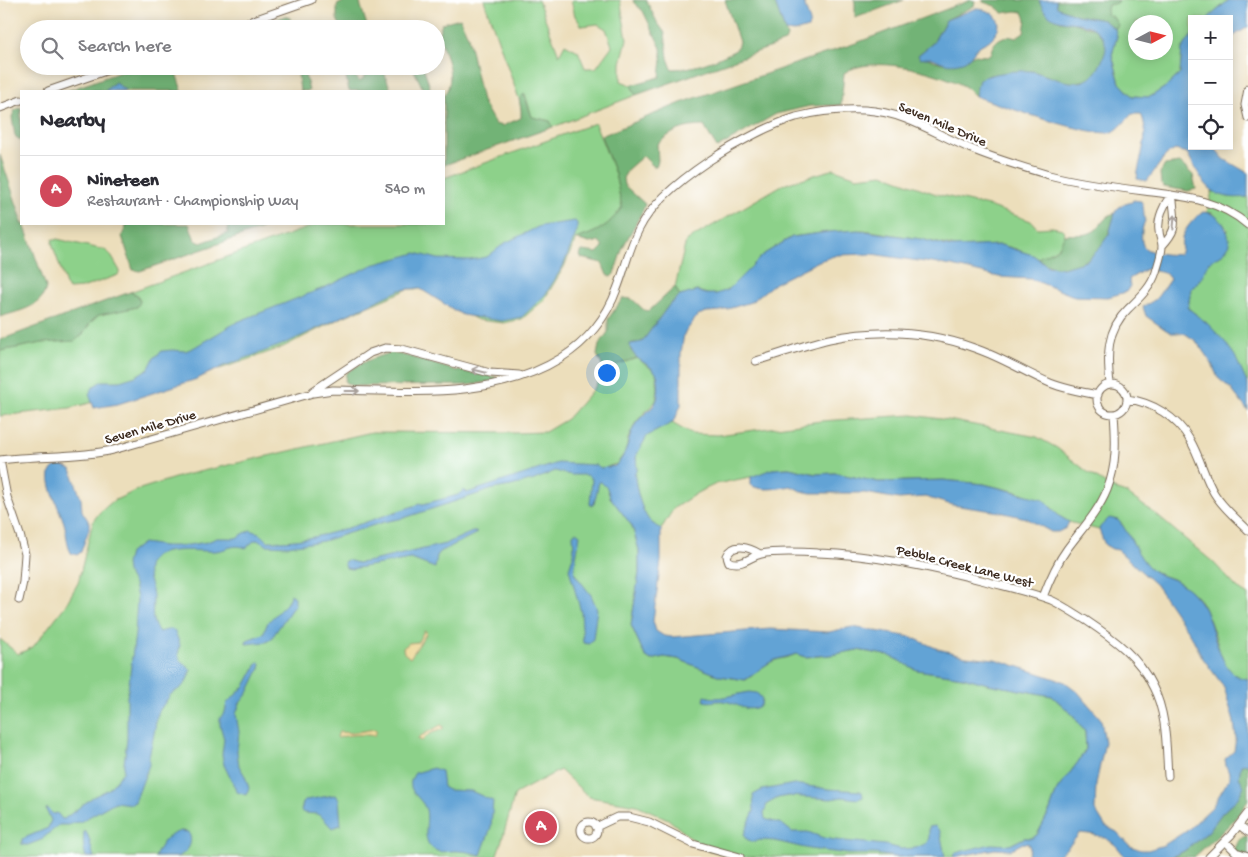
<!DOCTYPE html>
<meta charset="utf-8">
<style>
body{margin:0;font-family:"Gochi Hand",sans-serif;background:#f2f2f3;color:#2b2b33}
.controls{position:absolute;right:15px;top:15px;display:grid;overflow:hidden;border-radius:0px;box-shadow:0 2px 12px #0003}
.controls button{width:45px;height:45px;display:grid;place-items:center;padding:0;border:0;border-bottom:1px solid #e1e1e2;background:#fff;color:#2b2b33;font:25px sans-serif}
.compass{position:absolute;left:1128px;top:15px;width:45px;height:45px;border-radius:50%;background:#fff;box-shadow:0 2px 12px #0003;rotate:83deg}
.you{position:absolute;left:606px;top:372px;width:18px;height:18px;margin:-12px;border:4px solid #fff;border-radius:50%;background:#1a73e8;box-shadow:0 0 0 8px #1a73e833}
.badge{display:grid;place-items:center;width:32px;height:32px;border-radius:50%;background:#d1495b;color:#fff;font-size:16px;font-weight:700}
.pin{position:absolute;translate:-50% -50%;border:2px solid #fff;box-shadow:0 1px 5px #0006}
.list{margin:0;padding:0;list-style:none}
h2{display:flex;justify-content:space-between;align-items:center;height:65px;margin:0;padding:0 20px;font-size:21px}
h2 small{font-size:16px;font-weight:400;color:#7c7c81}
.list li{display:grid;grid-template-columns:32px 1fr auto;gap:15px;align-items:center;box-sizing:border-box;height:70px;padding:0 20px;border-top:1px solid #e1e1e2}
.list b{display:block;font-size:19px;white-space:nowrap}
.list p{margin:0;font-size:16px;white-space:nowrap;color:#7c7c81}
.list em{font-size:16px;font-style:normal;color:#7c7c81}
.icon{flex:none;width:28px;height:28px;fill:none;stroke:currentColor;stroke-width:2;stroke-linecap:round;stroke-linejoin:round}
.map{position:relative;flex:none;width:1248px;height:857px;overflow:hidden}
.search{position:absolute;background:#fff;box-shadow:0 2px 12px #0003;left:20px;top:20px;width:425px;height:55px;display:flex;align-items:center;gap:12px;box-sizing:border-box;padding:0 18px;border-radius:28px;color:#7c7c81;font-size:19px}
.panel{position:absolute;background:#fff;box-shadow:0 2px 12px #0003;left:20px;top:90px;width:425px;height:135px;border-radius:0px}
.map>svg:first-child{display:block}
.green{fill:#8dd18a;stroke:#647e54;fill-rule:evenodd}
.forest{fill:#72b376;stroke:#566e4a}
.sand{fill:#eeda9e;stroke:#94825e}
.water{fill:#62a3d5;stroke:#4e667a}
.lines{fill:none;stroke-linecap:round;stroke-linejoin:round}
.minor-casing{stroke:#796955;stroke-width:9}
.minor{stroke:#fff;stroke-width:7}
.oneway{stroke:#a79f9a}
.labels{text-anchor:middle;stroke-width:4.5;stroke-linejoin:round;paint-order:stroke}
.street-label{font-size:14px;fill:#3b2a1e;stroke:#fff}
</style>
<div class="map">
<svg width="1248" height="857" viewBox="0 0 1248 857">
<rect width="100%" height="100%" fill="#fff"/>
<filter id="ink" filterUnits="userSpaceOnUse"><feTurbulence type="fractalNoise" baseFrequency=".02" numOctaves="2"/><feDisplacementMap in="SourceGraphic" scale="10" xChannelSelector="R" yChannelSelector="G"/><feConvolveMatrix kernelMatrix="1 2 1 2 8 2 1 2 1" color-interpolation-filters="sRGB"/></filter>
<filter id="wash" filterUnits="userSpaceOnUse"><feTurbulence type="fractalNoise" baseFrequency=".0096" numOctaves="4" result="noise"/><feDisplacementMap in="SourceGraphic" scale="20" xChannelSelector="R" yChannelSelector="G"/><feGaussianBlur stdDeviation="1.12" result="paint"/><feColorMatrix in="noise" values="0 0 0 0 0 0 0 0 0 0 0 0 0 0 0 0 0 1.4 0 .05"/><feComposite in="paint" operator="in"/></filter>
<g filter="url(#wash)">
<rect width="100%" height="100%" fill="#ecdebb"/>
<!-- green -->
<path class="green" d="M484,0H538L559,55L565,44L578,51L585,68H596L612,46L606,29L598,24L582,26L575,16L571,0H620L627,39L621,63V81L631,85L636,95L553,127L550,121L532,117L525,94L519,99Z
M1119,0H1229L1207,19H1192V35L1182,49L1180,74L1167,86L1150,97L1132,96L1120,83L1112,55L1117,36L1115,29L1118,25L1106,14L1108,5L1116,3ZM1136,22H1166V52H1136Z
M595,123L615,174L622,207C609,226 598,232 576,239L564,267L544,300L522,319L504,323L478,320L454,308L426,289H408L343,317L281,348L185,381L120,399L90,403L70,408L0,416V351L42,343L75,340L83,334L91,322L99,315L137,307L140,301L137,295L130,292L318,224H444V178Z
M834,169L857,177L883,174L936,194L988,206L1031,221L1037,228L1052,227L1063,229C1068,248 1050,251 1038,258L1016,249L1001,245L956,247L921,239L863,230L828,232L792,237L785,241L764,254L731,288L723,292L711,295L697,291L680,296L675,287L686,241L782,185Z
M1212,191L1228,197H1248V385L1208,324L1188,308L1191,289L1200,280L1209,262L1224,253L1228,229L1213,213L1207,212Z
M53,239H57L105,250L110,254L120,271L118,275L82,288L69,289L66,285L52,243Z
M637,358L656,372L658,388L656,401L636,422L628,439L626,451L617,464L609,466L601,482L607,488L610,497L632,526L639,550V573L631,625L645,656L651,660L664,657L678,659L720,676L746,680C754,675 760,668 769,663C777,658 786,659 796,654L805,657L830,655L857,650L875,653L890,656L917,670L963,677L988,684L1052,696L1073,715L1085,732L1086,749L1078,762L1057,790L1050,810L1037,835L1032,838H1024L1010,845L954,855V857H745L704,849L668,819L637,805L589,797L560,770L515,794L501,843L496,857H0V639L18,654L33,647L65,606L78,583L93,521L100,512L113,501L140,489L181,476L372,432L515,433L545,432L567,419L595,387L604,369Z
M912,415L948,420L1037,437L1057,448L1089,473L1114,489L1126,493L1154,513L1214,563L1237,588L1248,595V679C1223,679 1220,648 1213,630C1210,621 1206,611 1201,602C1196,595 1183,584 1175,580C1168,577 1160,576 1154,571C1139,561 1129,540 1122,524L1100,527L1099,530L1069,522L1059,516L1051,507L1022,493L984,484L943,480L878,482L835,473L816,474L789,468L772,469L760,475L716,484L697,493L674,508L661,529C655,525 649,522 646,516C640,506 634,482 635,472L637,470L636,456L647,435L672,423L691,434L718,435L821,421Z"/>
<!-- forest -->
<path class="forest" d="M347,0H359L368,29H342L337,19V5Z
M633,0H646L657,22L665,33L668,58L672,69C695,69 716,60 736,50L739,42L725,0H774L787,36L785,42L636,95L631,85L660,77L662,60L661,48L643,11L634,3Z
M853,0H904L855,18V2Z
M971,0L975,1L974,6L946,20L933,43L918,55L942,63L964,61L973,55L987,56L991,53C992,41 1004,33 1015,38L1024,32L1026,19L1023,12L1016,11L1003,13L995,6L983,2V0H1039L1040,4L1060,21L1075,23L1095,29L1105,40L1107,49L1100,69L1089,80L1069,83L1032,71L989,75L976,88L975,96C972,93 968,88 964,86C936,71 871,54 844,73L841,105L810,106L776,114L717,148L704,126C683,126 673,131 657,144L658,161L656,166H653L643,156L629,168L623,178L624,185L645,204L643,210L623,247L614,274L611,277L607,275L602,263L581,258L580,255L582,251L597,253L603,247L599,242L589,243L576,239C598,232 609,226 622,207L615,174L601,136L681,103L856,43Z
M1056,0H1119L1116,3L1108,5L1106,14L1113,17L1118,25L1115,29L1103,20L1077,15L1056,7Z
M285,16L290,18L293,29H252Z
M460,18L468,36L482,101L495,124L502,126L521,118V110L519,99L524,94L532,117L550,121L553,127L444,165V95C458,77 443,53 439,34C439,30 441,26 442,23Z
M137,66H178L175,70L182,91H126L115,82L105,91H67Z
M297,66H303L309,91H300Z
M367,66H382L391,91H349L345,72L348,68L360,82L369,72Z
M412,66H423L431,91H424Z
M21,108V140H20L15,136L12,117L15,110Z
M0,155L21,217V224H24L46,287C43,308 17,311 0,317Z
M1180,163L1193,175L1196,189L1188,191L1164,187L1161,184L1160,173L1165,165Z
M1115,213C1112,223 1110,233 1104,242C1091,264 1057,278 1038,258C1053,249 1058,254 1064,235C1072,234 1083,236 1090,233C1102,229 1101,217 1115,213Z
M127,224H189L195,240L201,243L228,233L227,224H231L234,228L248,224H276L140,271L133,270L122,236Z
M675,287L680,296L669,305L642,342L639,343H632L630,349L637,358L604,369L597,355L599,345L608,332V319L623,298L632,299L644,310L649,311Z
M130,292L137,295L140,302L137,307L99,315L91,322L83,334L75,341L42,343L0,351V340Z
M393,353L411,357L454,370L496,377L497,379L494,381L468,385L352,386L345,382L346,373C361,363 375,356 393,353Z
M1248,764C1248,773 1248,792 1248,799C1242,817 1208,844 1194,857H1171L1184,851L1208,832L1222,813L1238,798L1240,765Z
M1245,836L1248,838V857H1231L1239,840Z"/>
<!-- sand -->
<path class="sand" d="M424,631H426V634L410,658L404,653L403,648L409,643L418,642Z
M441,725L443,726V729L429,734L422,741L418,739L419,737Z
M375,729L377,731L374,736C367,734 345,734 339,738L337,737L339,732L352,733Z"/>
<!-- water -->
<path class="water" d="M774,0H803L810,22L808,28L794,32L785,31Z
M1039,0H1056L1057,7L1077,15L1103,20L1115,29L1117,36L1112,55L1120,83L1132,96L1150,97L1167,86L1180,74L1182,49L1192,35V146H1213L1224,159L1248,173V197C1209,202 1203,181 1187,153L1175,150L1166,155L1147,181L1137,179C1139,157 1151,135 1141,114H1132C1127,119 1119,129 1113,132C1096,139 997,104 975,96L979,79C994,73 1015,70 1031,71C1037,72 1044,75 1050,77C1080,87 1094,85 1105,53C1108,45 1103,36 1096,30C1079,16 1049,31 1039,0Z
M1229,0H1248V27L1229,39V19H1207Z
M974,9C993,8 1009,22 991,39C988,42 984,43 981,45C974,49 972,57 965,61C958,64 949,65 942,62C938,61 935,58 931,58C928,57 923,59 920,59L918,55L933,43L946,20Z
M115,82L126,91H105Z
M1133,200L1141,201C1145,208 1143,215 1145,221C1142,227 1139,242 1145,248C1150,253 1173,256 1180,254C1183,248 1181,244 1182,238C1184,229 1196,216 1203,212C1221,213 1228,229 1230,244L1224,253L1209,262L1200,280L1191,289L1188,308L1208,324L1225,342L1235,356L1248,385V411L1231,389L1218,378L1212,364L1196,341L1184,333H1172L1166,330L1146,316L1143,307L1156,299L1170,279L1165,273L1146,269L1129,279L1130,286L1126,292L1108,297L1074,296L1031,279L999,277L952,266L872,254L837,255L819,261L775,283L751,302L721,311L707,312L698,315L684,334L681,353V405L676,417L672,423L647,436L636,456L637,470L635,472C634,483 642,515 651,522C654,525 658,527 661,529V561L653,621L656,631L664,636L672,637L770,629L829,632L852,627L911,637L938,649L966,656L995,659L1065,682L1077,691L1101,719L1105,742L1096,784L1095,810L1105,826L1117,832L1130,846L1141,850H1148L1164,845L1189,829L1212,807L1229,779V773L1226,766L1225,759L1234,751L1236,738L1234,722L1224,687L1202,657L1193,639L1156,585L1118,550L1112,549L1105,545L1099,530L1100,527L1109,518L1118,520C1132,535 1136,557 1153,571C1159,575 1167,577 1174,580C1188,586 1199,598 1206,612C1215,632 1220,678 1248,679V764L1241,765L1239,777L1244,786L1238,798L1222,813L1208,832L1184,851L1171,857H1125C1112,838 1102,835 1080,833L1069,846L1057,857H1027L1030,849L1029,844L1023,843L1010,850L995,849L954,857L955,853L991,844L1010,845L1024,838H1032L1037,835L1050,810L1057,790L1078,762L1086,749L1085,732L1073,715L1052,696L988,684L963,677L917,670L890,656L875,653L857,650L830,655L805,657L796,654C786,658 777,658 769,663C760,668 754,675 745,680L720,676L678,659L664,657L651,660L645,656L631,625L639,573V550L632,526L610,497L607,488L601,482H599L594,504L591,506L590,504L592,479L587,475H571L555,471L534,480L511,486L493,489L404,518L384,522L323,541L288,546L266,545L261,541L255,540L246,548C233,543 227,550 216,551C200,552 159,545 150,562C143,574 154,587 153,599C153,611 150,622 159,632L171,629L175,631L180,645L178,655L181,661L191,670L186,682L181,688L171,694L159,711L156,719L155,729L149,756V765L135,802L131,804L115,802L80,822L72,823L69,825H59L41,840L28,845H22V839L48,828L51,820L46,810L47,808L53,814L57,813L62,819H64L93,797L109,789L123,772L127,739V697L135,634L137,598L134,585L127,572L126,564L129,553L143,543L165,546H182L207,542L217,538H236L250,530L259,533L268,541C320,543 367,520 417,505L419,503L423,504L458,495L464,490L467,493L558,463L596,465L601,468L615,466C628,455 627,439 635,425C640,416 651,411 656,402C659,395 659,382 657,375C652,363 631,361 630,344L642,342L669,305L680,296L697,291L706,294H716L728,290L764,254L792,237L828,232L858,230L921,239L951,247L1001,245L1033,255L1048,266L1063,268L1086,261L1098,250L1109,234L1116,210L1122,205L1132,202Z
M575,221L577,223V231L563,266L545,295L522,317L502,321L462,315L419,288L400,290L284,344L224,366L197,379L118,404L94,408L89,394L94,386L102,381H120L136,376L149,368L154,358L162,351L172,350L185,351L193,348L237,322L326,287L372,265L416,253L438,259L470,260L487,257L505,243L540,226Z
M62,465L71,469L81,499L82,511L89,522V529L81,552L77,555L71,553C66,543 67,533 64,523C60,510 47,486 50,473C52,467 57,466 62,465Z
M789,468L816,474L835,473L878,482L943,480L984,484L1043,499L1059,516L1069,522L1066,528L1058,532H1051L1026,518L1000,512L952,505L925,497L899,499L865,493H811L801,491L791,486C780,488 760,492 751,485V477L772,469Z
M472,532H476L477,533L440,552L437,556L435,568L411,559L351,569L346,568L344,562L347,560L358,563L372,561L445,544Z
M576,532L580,535L574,569L577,577L591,595L597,609L593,639L589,644L583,643L581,612L569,569L574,553L573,534Z
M291,594L295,597V604L271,639L266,642L246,644V642L247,640L263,634L268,622L286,604Z
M260,662L261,664L260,668L248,693L240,703L236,714L239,732L237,751L239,766L245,776L249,788L246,795L237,792L224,765L222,754L224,739L220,725V718L225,712L227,703L245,686L257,664Z
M749,692L757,693L762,699L761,705C748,715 736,702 723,701C716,700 711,703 704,701L705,696C719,701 735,694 749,692Z
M433,768L441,771L443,787L448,790L471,791L493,801L491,827L481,855C473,853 466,851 458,851C450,850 442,854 435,850C420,842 429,823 426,810C422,796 402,791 415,773Z
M794,784L828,789L860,791L862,792L863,797L858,799L842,797L831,799L788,796L778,798L767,804L764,813L765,819L782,824L792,832H808L824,838L835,840L886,845L901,849L916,848L927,843L929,837V827L935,826L940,831L945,857H897L875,854H849L809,849L775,841L761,840L752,842L745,838L744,834L754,811L753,795L762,790Z
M334,795L337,796L339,799L341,825L332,828L322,817L317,814L304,813L301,811L303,803L306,800Z
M85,831C90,836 91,849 94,857H86C83,848 83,841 84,832Z
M181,831L188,832C195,842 187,855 175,857C169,857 161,857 155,857C161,844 166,835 181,831Z"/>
</g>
<g filter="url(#ink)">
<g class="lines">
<!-- minor casing -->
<g class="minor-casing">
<path id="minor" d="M228,29L311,0
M1248,89L1245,105L1248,118
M48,91L120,66
M0,108L21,100
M1162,246C1174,233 1176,227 1174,210C1173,204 1174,200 1171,195
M756,361C780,354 804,345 829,339C877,329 927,331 974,348C1001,357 1024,372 1050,383C1065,389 1081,392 1098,395
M1110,384C1107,356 1106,330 1128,309C1139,298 1151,288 1156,272C1158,264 1162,254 1162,246C1162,241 1159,236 1159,231C1157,219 1164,204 1171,195
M1097 399a15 15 0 1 1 30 0a15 15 0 1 1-30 0Z
M313,391L370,353L385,348L402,349L490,373L519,375
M1127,399C1152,402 1177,417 1190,440C1200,457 1204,476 1214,493C1223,508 1236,518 1248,530
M760,554C749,547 733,542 727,556L729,562C745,566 748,557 761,554C773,551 804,552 818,553C875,555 930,567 985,581C1007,587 1030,592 1051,600C1064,606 1075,614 1087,621C1114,639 1139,657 1153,687C1167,714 1166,746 1168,776
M1043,597C1049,581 1056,564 1067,549C1081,530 1098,512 1107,490C1117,465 1116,440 1114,414
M19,600L23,582L25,554L20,535L7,497L0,460C38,455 77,458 113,450L313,393L333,390C410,391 493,400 561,358C587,342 607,317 617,289C625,269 629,248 639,229C662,183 748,132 796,117C818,111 842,109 865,110C904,112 934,133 969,148C995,159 1022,167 1049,175C1080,183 1112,187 1144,191C1181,196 1218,199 1248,225
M581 830a8 8 0 1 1 16 0a8 8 0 1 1-16 0Z
M1239,825L1248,832
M596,827L617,817H629L649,822L693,844L740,857
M1225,841L1236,852L1248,856
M1209,857L1231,835L1248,813"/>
</g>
<!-- minor -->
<use href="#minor" class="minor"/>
</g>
<!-- one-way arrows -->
<defs><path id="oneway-shaft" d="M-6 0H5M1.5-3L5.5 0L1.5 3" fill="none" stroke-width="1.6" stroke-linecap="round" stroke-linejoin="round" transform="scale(1.25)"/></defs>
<g class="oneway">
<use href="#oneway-shaft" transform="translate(1174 222) rotate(-85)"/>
<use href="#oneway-shaft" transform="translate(479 371) rotate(-167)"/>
<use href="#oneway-shaft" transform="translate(352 391)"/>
</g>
</g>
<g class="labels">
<!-- street labels -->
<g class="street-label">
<text transform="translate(943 123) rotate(23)" y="5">Seven Mile Drive</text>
<text transform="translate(150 426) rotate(-16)" y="5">Seven Mile Drive</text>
<text transform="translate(965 565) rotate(14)" y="5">Pebble Creek Lane West</text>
</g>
</g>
</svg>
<div class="controls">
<button>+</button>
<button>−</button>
<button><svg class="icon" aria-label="locate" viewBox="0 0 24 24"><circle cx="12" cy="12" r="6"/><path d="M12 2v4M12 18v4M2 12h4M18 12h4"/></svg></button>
</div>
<svg class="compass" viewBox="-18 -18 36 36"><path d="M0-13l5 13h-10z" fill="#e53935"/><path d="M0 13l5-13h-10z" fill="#7c7c81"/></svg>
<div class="you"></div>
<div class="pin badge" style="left:541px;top:827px">A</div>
<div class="search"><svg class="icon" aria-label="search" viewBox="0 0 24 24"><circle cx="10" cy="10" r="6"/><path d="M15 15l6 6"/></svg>Search here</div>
<section class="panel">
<h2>Nearby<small></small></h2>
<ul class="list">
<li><span class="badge">A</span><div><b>Nineteen</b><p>Restaurant · Championship Way</p></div><em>540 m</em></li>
</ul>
</section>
</div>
